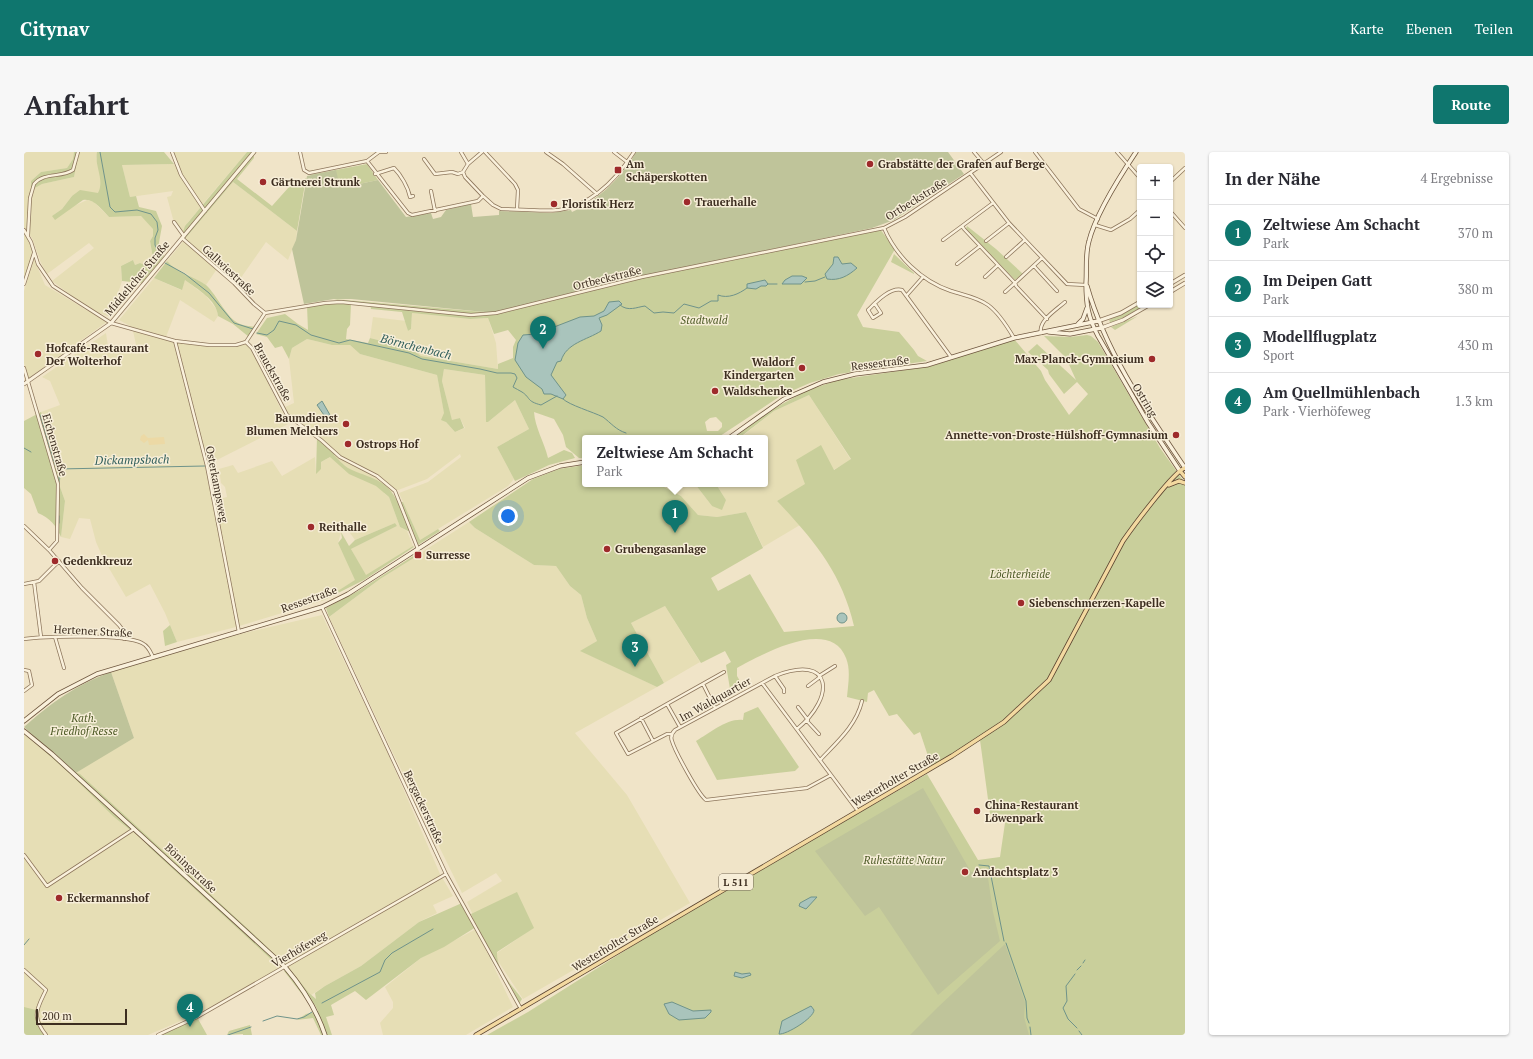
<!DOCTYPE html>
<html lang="de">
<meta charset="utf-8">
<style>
body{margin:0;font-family:"PT Serif",serif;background:#f7f7f7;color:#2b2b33}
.controls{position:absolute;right:12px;top:12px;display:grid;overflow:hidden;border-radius:4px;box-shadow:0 1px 3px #0004}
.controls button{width:36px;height:36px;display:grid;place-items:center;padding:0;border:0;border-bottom:1px solid #e1e1e2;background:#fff;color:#2b2b33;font:20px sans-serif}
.scale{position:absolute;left:12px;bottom:10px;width:91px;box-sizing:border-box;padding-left:4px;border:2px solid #3d2e20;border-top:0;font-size:11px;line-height:14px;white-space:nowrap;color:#3d2e20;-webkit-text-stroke:3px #f7eed8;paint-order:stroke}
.you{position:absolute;left:484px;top:364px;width:14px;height:14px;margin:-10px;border:3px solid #fff;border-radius:50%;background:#1a73e8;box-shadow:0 0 0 6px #1a73e833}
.badge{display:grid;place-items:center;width:26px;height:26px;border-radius:50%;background:#0f766e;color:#fff;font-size:13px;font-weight:700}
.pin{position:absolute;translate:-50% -33px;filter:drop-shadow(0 1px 2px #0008)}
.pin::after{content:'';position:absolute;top:21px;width:14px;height:12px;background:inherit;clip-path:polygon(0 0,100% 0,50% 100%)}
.popup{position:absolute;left:558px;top:283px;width:186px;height:52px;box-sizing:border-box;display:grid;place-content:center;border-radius:4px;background:#fff;filter:drop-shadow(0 1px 3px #0005);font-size:13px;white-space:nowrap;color:#7c7c81}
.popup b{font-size:15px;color:#2b2b33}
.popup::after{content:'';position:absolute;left:50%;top:100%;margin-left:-8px;border:8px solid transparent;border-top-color:#fff}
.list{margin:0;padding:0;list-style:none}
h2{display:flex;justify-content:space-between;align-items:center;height:52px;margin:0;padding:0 16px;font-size:17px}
h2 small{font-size:13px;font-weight:400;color:#7c7c81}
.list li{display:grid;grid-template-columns:26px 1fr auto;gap:12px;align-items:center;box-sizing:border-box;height:56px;padding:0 16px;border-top:1px solid #e1e1e2}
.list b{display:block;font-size:15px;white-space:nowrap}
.list p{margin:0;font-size:13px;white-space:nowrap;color:#7c7c81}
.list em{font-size:13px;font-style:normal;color:#7c7c81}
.icon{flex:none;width:22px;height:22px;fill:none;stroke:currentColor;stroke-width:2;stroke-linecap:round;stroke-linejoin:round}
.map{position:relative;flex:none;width:1161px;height:883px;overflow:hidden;border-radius:4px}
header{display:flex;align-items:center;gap:24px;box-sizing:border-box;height:56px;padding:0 20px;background:#0f766e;color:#fff}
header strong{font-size:19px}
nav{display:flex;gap:22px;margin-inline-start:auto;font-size:14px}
.intro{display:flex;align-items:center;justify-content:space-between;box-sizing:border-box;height:96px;padding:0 24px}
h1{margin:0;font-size:28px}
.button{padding:10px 18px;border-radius:4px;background:#0f766e;color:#fff;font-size:14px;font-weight:700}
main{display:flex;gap:24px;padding:0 24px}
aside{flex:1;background:#fff;border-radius:4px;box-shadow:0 1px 3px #0004}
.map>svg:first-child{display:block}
.farmland{fill:#e6deb5}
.green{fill:#c9cf9b;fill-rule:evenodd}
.sand{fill:#ecd9a5}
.cemetery{fill:#bfc49a}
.water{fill:#a9c4bc;stroke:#6f938a}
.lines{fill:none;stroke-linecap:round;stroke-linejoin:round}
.stream{stroke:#6f938a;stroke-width:1}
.minor-casing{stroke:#8d765c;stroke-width:4}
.tertiary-casing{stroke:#8d765c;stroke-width:4.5}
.secondary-casing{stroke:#6f573f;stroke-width:5}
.primary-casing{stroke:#5b4430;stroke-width:5}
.minor{stroke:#faf1dc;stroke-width:2.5}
.tertiary{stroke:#faf1dc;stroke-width:3}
.secondary{stroke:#faf1dc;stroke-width:3.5}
.primary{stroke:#f3d9a0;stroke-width:3.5}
.poi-dot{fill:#9e2a2b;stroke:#f7eed8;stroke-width:1.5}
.labels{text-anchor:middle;stroke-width:3;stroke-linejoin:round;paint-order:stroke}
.shield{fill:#f7eed8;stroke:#756857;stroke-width:1}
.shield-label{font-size:10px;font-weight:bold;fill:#3d2e20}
.poi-label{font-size:11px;font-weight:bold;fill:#3d2e20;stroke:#f7eed8;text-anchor:start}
.street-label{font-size:11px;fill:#3d2e20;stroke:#f7eed8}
.park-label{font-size:11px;font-style:italic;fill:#4d5a26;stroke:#f7eed8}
.water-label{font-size:12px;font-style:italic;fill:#2f5d5a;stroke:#f7eed8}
</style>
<header>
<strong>Citynav</strong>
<nav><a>Karte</a><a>Ebenen</a><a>Teilen</a></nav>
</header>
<div class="intro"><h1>Anfahrt</h1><a class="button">Route</a></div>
<main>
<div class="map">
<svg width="1161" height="883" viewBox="0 0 1161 883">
<rect width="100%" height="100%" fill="#f0e4c8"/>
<!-- farmland -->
<path class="farmland" d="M0,0H50L49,7L43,16L17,20L7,29V37L18,32L50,25L55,0H73L72,6L77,25V37L74,42L48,44L38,57L28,64L63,48L70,50L85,65L117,64L129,76V84L126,89L129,106L126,115L116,111L111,113L109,108L97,114L98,129L86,165L70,159L84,169L5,226L0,211V139L10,107L21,133L64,159L67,158L28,129L70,96L65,91L23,122L17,111L8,86L0,76Z
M151,0H223L178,53L157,23L149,2Z
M150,12L177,55L164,70L159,81L149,67L143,45L147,44L149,39L106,45L98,13Z
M209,30L273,79L272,88L264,108L242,90L214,130L195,114L182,133L161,121L147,115L143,109Z
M0,81L5,88L9,102L0,127Z
M130,126L157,138L161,128L182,144L193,158L194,164L190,170L156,148L142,185L108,175L95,168Z
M388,161L446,167L464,166L472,191L474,217L397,204L386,196L346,186L349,165L382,169L384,179L387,177Z
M109,179L150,190L179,194L205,195L223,192L227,196L264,272L181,314L192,368L189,349L203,345L201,335L197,331L195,317L209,313L214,321L248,309L258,324L291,305L292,321L297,310L312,302L263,263L259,256L270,251L265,207L268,196L283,187L308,193H326L336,202L413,223L422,270L431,280L441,276L436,266L428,269L418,229L420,217L461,223L462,270H464L491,248L505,277L473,295L490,327L484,334L396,388L375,341L404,330L437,305L436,302L403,327L369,340L360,341L365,345L376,375L383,379L389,394L342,424L327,397L373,374L371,371L331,388L321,374L318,377L314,391L332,428L298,449L212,475L153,490L141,461L126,432L102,445L79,406L72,390L66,367L55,366L46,387L37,385L41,349L35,332L38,322L17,260L36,253L26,229L18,225L82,181L85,201L113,197Z
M785,243L827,308L753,349L776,373L739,395L722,360L693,365L674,363L657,344L637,334L640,332H671L688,354L702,348L692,332H741V286H716L750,259Z
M445,370L451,376L510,413L532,414L546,434L557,443L563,466L573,489L557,499L633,535L551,581L603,643L666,751L499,847L470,803L509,776L449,763L443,750L478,729L472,721L438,741L368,599L305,465L356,427Z
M641,454L676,510L640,531L607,471Z
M298,463L362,597L416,722L429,744L409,753L413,761L395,770L337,814L301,834L284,845L261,815L173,862L124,883H0V580L12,587L82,602L110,586L87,520L216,482Z
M452,777L489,855L442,883H359L356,871L369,856V850L361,835L397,806Z"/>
<!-- green -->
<path class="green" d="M50,0H55L50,25L18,32L7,38V29L17,20L43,16L49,7Z
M73,0H140L150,12L98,13L106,45L112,44L115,55L132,59L138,74L134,96L140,104L118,131L98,129L97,114L109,108L111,113L116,111L126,115L129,106L126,89L129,84V77L117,64L85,65C78,58 70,46 59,48L31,68L28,64L38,57L48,44L56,38L74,41C81,27 70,14 73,0Z
M223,0H230V6L213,27L248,54L265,35L282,26L273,79L209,30L161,87L158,83L161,74Z
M343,12L354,28L316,36L286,23Z
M943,74L972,97L999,122L991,128L942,77Z
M856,77L871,97L833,163L839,175L875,180L890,198L894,204L903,209L815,222L786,231L758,243L693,286H561V306H555L542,295L539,283L530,267L510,260C511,276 520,289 524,306L540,298L548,301L551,306L525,313L491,329L473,295L505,277L491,248L464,270H462L461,223L420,217L418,229L428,268L436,266L440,276L431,280L422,270L417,268L420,261L413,223L336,202L326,193H308L283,187L268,196L265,207L258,194L251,196L243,185L232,182L243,166L261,162L274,172L284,178L283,154L317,150L327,152L326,173L323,177L322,187L344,191L346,186L386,196L397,204L474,217V212L489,206V195L492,188L484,178L470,182L464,166L446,167L388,161L387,177L384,179L378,160L347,157L346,152L317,149L310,147L471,161V162L618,126ZM692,265L698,271V275L694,279H683L681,270L686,266Z
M870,102L890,121V122L867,110Z
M143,109C152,121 170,124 182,133C193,143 203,167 216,172C221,174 227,174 232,175L225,185L209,172L194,164C193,148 173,137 161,128L158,138L130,126Z
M1116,152L1122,153L1087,172L1085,168Z
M1114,164L1091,178L1087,175Z
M1063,183L1067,184L1074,190L1136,296L1161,331V883H463L504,860L670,755L903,622L954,708L976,705L981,671L966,662L956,588L908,616L896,580L890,583L873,562L865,564L850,538L844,541L843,550L823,545C824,533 827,518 822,506C806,464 737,503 713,516V524L720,536L707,543L702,513L707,510L701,499L677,511L641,454L607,471L640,531L633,535L556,499L573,489L563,466L557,443L546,434L532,414L510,413L451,376L445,370L509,327L535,317L561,313V332H640L638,334L657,344L674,363L693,365L722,360L739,396L687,426L694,439L726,422L760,480L830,474C818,421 789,387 753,349L781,332L772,308L797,293L810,318L827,307L785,243L750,259L715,286H709L749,257L782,239L814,228L908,214L990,187L1017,219L1021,228L1045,263L1064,242L1053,230L1040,242L1025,222L1024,218L1004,200L1013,192L1052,228L1042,206L1020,184L1046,185Z
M17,260L38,322L35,332L41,349L37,385C32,373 26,366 14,361L7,342L0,336V269Z
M293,285L312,302L310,303C314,307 319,313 324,316C346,327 363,326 374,351L379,350L396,388L414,377L416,379L394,393L388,381L376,375L365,345L352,334L325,322L306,305L297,310V317L292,322Z
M671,332H692L702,348L698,358L688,354Z
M371,371L373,374L327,397L342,423L389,394L390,395L340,428L298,449L331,428L314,391L318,386L317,380L325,394L331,388Z
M394,401L396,402L356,427L305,465L302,456L334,439Z
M146,473L153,490L141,494L139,479Z
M734,555L775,615L771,619L693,628L672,589C686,581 703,566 719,568L720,561Z
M17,590L49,619L56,622L236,788L255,807L250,810L125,695L117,684L105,677L90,665L45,621L17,596Z
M493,740L510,776L473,800C472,818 488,833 498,847L495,852L466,806L447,762Z
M438,751L452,775L420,795L397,806L342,848L331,839L307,853L310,863L302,865L308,883H297L289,866L273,868L282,862L294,859L291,853L280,845L260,819L265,816L285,841L292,847L291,841L301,834L337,814L395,770Z
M0,855L12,858L13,871L20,883H0Z
M173,865L183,883H134Z
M226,873L228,883H219V882L203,883L205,879Z"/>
<!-- sand -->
<path class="sand" d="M120,282L124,286L140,285L141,292L125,293L124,288L120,291L116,288L117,284Z"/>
<!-- cemetery -->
<path class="cemetery" d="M612,0H924L940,22L870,68L848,76L617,125L471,161L327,147H310L280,152L268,97L272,88L283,24L312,18L316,36L354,28L382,65L407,61L409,67L417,65L422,58L447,52L449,65L475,63V59L527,61L547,58L548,60L571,49L570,47C587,35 602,18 612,0Z
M87,520L110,586L50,622L0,575C28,550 52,533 87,520Z
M899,636L947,720L963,719L969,760L976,789L914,843L855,755L841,764L791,699Z
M981,792L1001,850L1000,865L1005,883H886L913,856Z"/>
<!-- water -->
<path class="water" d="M810,105H814L818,112L827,111L833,116C824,124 815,129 803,127L801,122L809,112Z
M768,124H778L783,126L777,132H758L761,128Z
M741,128L744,132L742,134H737L732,137L723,136V132Z
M595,149L598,152L583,163L575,166L578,173L577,179C563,188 542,191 537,209L533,210L527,223L542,243L539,247L527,242H520L518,237L502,225L491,208L494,191L499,183L512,182L556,165L570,164L580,159L585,150Z
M298,249L306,263L302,266L293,253Z
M813 466a5 5 0 1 1 10 0a5 5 0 1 1-10 0Z
M787,745H793L782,757L775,754L776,751Z
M711,820L718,822L726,821L727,823L718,826L710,824Z
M648,850L669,859L687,858V860L681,866L655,868L645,862L640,852Z
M787,854L790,858C790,866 762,883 755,882L758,869Z"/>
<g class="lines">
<!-- stream -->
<path class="stream" d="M76,0L86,55L91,60L113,58L127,62L133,70L134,78L131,86V93L137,105
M141,111L161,122L185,141L210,171L229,177
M781,130L791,129L801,125
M744,132H753
M596,153C604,160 613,155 621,154L630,161L639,160L650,161L660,152L675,156L687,149H694V143C704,147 715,142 723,136
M233,181L243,183L250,178L255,169L272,173L287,183L315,191L326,188L385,201L398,207L456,217L473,221H487L491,222L493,226L489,235C492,237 495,238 498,240C507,246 502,249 517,253L533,244
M539,247C545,253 569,260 579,265C587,271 592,278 602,281
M16,263L31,313L35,317V330
M0,296L7,300
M35,317L181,314
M35,371V364
M955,713L965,714L980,789
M982,791L1002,849L1003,866L1005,871
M0,793L5,787
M1059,811L1061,808
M1053,818L1057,814
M1051,822L1042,834L1043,849L1039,856L1044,867L1053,876
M298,851L356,820L361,808L368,801L409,777
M239,869L253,864L273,867L280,865L288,860
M1006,875L1007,883
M1055,879L1058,883
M204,883L227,875"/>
<!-- minor casing -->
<g class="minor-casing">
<path id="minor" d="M148,0L157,23L181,59
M276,0L280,18L285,21L343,9L355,0
M355,0H362
M437,0L444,12
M458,0L444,12L439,20L441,25L459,44L469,53L477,57C495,57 516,60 535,58C568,53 592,28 610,0
M461,0L491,32L494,38L493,57
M522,0L539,12L573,42
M590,0L603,10
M950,0L961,13
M1011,0L1055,57L1074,67
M1093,0L1116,26
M400,7L411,22L428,20L434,22L439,20
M343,9L384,61L388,63L454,49L459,44
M351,22L370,16C377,23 384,35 386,45L389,44
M947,22L985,71L1043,132L1062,133
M1146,30L1161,16
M407,39L411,59
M969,51L938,74L940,77L991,131L1018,106
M1146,59L1161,76
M150,70L160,84
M1071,73L1087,78L1106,67L1116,58
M860,76C872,104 897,129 927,139C939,143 953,145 964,153C975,161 983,174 990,186
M0,78L7,90L14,112L29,134L87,171L151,189L185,193H212L222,190L241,161
M4,83L6,46L10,32C20,20 37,26 49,18L54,0
M158,86L210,131L230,152L241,161
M919,88L938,74
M962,89L985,71
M982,105L1001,88
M933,112L956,94
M1010,114L1033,139
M961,125L974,113
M0,132L10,101
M981,140L991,131L992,134L1023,167
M883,143L899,125
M851,152L857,161L849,166L844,158C852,150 866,135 878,138L927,205
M241,161L301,151L317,150L447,163L472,161L618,125L860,76L881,65L977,0
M1017,181C1014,169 1032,158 1041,150
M151,189L183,314L215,480
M222,190L228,196L263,263L297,288L316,305L353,324L371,339L394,397
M0,216L34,332L33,389L25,398
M0,374L25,398L58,436L95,473L98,477L100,487
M0,432L10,430
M298,455L422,722L497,857
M17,485L10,430L15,429L35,409
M31,485L40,516
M0,487C20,484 102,482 118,491C124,494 126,499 129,505
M0,518L5,519L8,533L0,539
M751,524L760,537V540
M795,524L811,514
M738,531L834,659
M679,532L691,556
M784,534L796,525
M643,552L592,581L604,602L643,582H648
M774,555L784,568
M617,566L629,589
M783,569L795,582
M656,575L643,552L700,520
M773,577C812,545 809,501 751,524L651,578C648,581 646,584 648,589C651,599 674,642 682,648L783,636L807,623
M796,608C813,590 832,574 838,549
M0,703L23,734L110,677
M0,818L22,838C13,857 7,864 22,883
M134,883L173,865L422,722"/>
</g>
<!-- tertiary casing -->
<g class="tertiary-casing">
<path id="tertiary" d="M1146,132L1161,123
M1146,140L1161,131
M1074,169L1097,161L1116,150
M1077,176L1099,168L1125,153
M0,232L87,171L230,0"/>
</g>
<!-- secondary casing -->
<g class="secondary-casing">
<path id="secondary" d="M1112,0C1096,24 1072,61 1065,89C1061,103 1063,117 1062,131C1062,152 1064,165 1074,184L1123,269L1156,319
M1063,134C1082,201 1122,258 1161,316
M1054,172L1059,167L1063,156
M1025,180L1046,182L1077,176
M705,286L760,247L799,230L831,222L903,213L990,186L1074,169
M0,569L34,542L73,522L298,455L324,442L504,326L536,314L561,310
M0,579L28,602L261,815C279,836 292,856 301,883"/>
</g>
<!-- primary casing -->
<g class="primary-casing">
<path id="primary" d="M1156,319L1161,325
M1145,333L1155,329L1161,331
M452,883L928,604L980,570L1025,528L1099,389C1108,376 1150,319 1161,316"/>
</g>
<!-- minor -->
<use href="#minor" class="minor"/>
<!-- tertiary -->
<use href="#tertiary" class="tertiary"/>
<!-- secondary -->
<use href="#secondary" class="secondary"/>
<!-- primary -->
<use href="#primary" class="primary"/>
</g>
<!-- markers -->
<g class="poi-dot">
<circle cx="846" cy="12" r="4"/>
<rect x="590" y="14" width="8" height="8" rx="2"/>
<circle cx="239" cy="30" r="4"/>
<circle cx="663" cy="50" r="4"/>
<circle cx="530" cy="52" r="4"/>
<circle cx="14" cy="202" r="4"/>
<circle cx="1128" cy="207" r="4"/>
<circle cx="778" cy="216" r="4"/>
<circle cx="691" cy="239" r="4"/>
<circle cx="322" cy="272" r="4"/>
<circle cx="1152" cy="283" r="4"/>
<circle cx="324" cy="292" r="4"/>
<circle cx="287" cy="375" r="4"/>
<circle cx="583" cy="397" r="4"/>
<rect x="390" y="399" width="8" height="8" rx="2"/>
<circle cx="31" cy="409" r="4"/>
<circle cx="997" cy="451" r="4"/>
<circle cx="953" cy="659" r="4"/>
<circle cx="941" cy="720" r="4"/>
<circle cx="35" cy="746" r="4"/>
</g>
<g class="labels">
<!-- shield labels -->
<rect class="shield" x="695" y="722" width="34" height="16" rx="3"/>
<g class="shield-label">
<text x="712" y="734">L 511</text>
</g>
<!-- poi labels -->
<g class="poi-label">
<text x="602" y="16">Am<tspan x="602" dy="13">Schäperskotten</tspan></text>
<text x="854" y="16">Grabstätte der Grafen auf Berge</text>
<text x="247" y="34">Gärtnerei Strunk</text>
<text x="671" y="54">Trauerhalle</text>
<text x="538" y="56">Floristik Herz</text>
<text x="22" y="200">Hofcafé-Restaurant<tspan x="22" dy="13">Der Wolterhof</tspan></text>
<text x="1120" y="211" text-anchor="end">Max-Planck-Gymnasium</text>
<text x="770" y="214" text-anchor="end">Waldorf<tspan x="770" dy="13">Kindergarten</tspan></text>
<text x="699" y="243">Waldschenke</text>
<text x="314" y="270" text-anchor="end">Baumdienst<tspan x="314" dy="13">Blumen Melchers</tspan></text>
<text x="1144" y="287" text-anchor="end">Annette-von-Droste-Hülshoff-Gymnasium</text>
<text x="332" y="296">Ostrops Hof</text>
<text x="295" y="379">Reithalle</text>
<text x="591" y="401">Grubengasanlage</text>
<text x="402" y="407">Surresse</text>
<text x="39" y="413">Gedenkkreuz</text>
<text x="1005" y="455">Siebenschmerzen-Kapelle</text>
<text x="961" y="657">China-Restaurant<tspan x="961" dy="13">Löwenpark</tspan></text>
<text x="949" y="724">Andachtsplatz 3</text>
<text x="43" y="750">Eckermannshof</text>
</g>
<!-- street labels -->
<g class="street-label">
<text transform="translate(892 47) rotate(-32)" y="4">Ortbeckstraße</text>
<text transform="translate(205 118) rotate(43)" y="4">Gallwiestraße</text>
<text transform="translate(113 126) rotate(-50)" y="4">Middelicher Straße</text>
<text transform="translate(583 126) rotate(-14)" y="4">Ortbeckstraße</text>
<text transform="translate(856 211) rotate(-7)" y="4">Ressestraße</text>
<text transform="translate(249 220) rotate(61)" y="4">Brauckstraße</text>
<text transform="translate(1121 248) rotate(59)" y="4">Ostring</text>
<text transform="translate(31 293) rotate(74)" y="4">Eichenstraße</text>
<text transform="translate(193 332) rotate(79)" y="4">Osterkampsweg</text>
<text transform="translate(285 447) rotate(-20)" y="4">Ressestraße</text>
<text transform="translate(69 479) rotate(3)" y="4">Hertener Straße</text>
<text transform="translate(691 547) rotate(-29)" y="4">Im Waldquartier</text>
<text transform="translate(871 627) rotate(-30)" y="4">Westerholter Straße</text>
<text transform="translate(400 655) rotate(65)" y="4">Bergackerstraße</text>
<text transform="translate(167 716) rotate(43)" y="4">Böningstraße</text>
<text transform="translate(591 791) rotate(-31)" y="4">Westerholter Straße</text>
<text transform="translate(275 797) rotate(-30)" y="4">Vierhöfeweg</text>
</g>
<!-- park labels -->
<g class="park-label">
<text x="680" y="172">Stadtwald</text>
<text x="996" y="426">Löchterheide</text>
<text x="60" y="570">Kath.<tspan x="60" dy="13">Friedhof Resse</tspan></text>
<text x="880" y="712">Ruhestätte Natur</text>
</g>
<!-- water labels -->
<g class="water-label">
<text transform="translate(392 195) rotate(14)" y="4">Börnchenbach</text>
<text transform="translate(108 308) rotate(-1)" y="4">Dickampsbach</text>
</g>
</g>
</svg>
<div class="controls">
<button>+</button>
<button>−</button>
<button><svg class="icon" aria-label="locate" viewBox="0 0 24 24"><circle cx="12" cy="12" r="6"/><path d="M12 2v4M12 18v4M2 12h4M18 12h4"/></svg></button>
<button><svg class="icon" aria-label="layers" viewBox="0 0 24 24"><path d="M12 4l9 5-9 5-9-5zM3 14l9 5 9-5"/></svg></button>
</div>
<div class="scale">200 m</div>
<div class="you"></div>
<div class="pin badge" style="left:651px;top:381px">1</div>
<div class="popup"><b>Zeltwiese Am Schacht</b>Park</div>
<div class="pin badge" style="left:519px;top:197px">2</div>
<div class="pin badge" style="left:611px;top:515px">3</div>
<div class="pin badge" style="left:166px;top:875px">4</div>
</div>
<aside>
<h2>In der Nähe<small>4 Ergebnisse</small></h2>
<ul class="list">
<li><span class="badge">1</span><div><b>Zeltwiese Am Schacht</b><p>Park</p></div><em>370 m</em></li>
<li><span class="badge">2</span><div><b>Im Deipen Gatt</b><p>Park</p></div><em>380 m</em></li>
<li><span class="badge">3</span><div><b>Modellflugplatz</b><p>Sport</p></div><em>430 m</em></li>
<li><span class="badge">4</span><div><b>Am Quellmühlenbach</b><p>Park · Vierhöfeweg</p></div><em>1.3 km</em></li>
</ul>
</aside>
</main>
